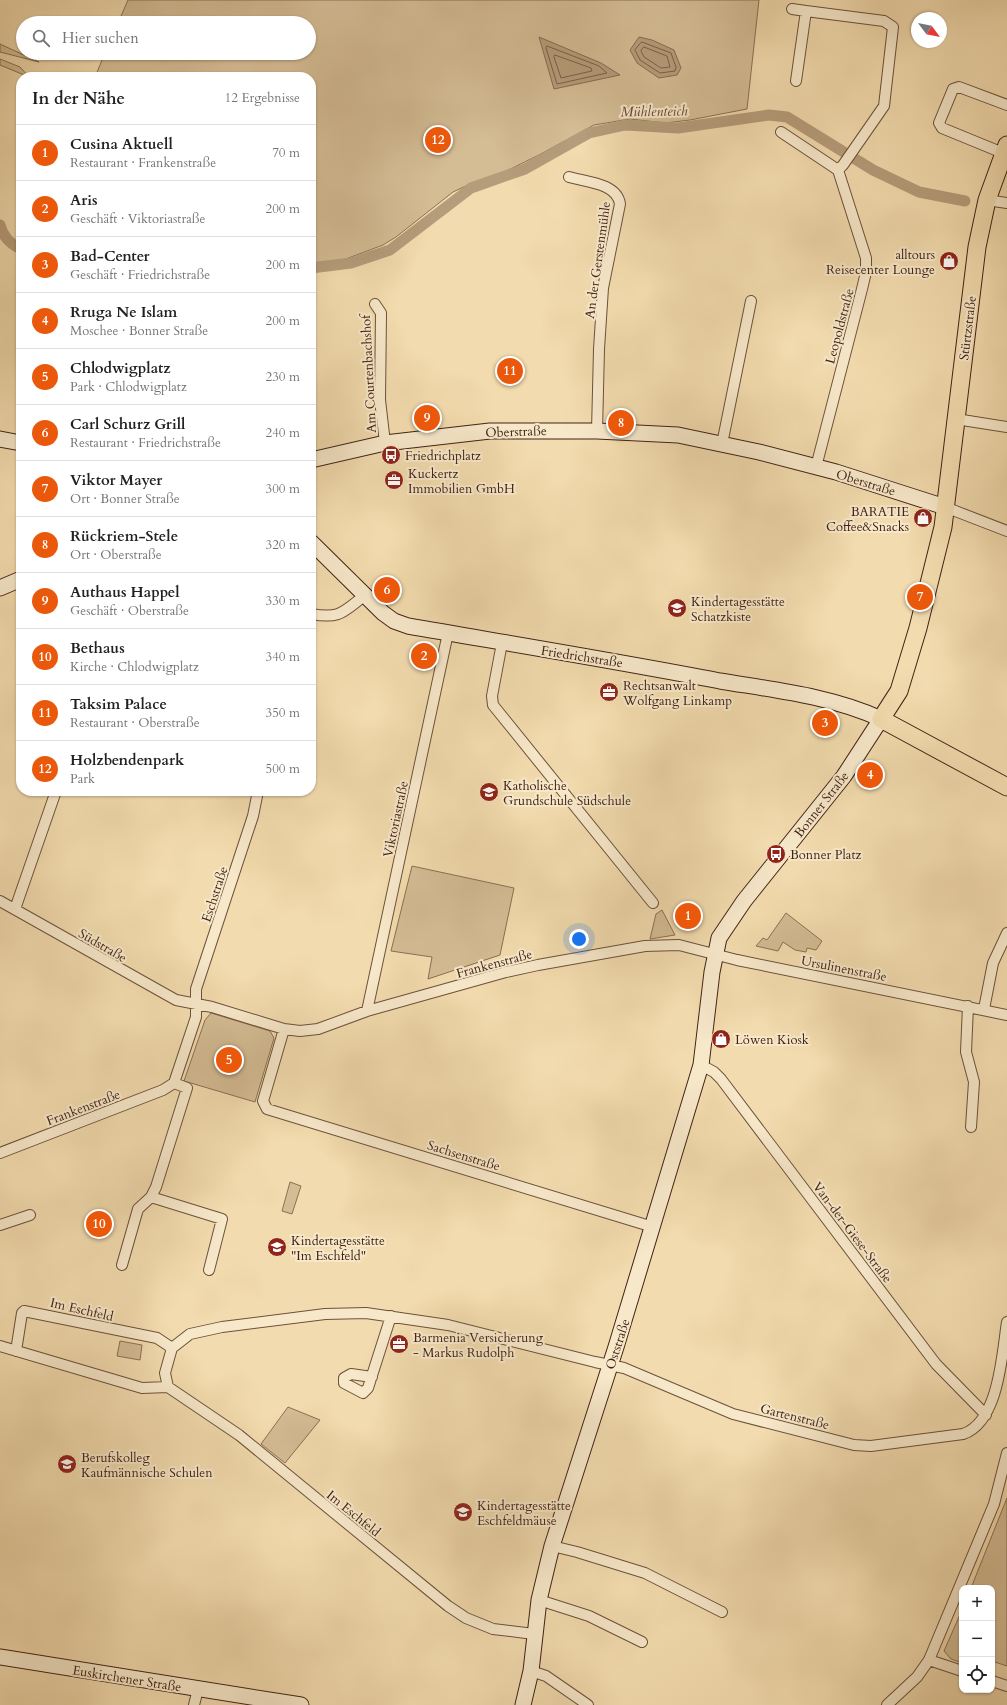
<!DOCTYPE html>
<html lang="de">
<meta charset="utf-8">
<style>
body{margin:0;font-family:Cardo,serif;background:#f2f2f2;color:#202124}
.controls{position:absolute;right:12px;bottom:12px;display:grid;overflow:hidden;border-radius:8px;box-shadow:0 1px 3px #0004}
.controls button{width:36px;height:36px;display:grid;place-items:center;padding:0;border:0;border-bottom:1px solid #e0e0e0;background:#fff;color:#202124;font:20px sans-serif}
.compass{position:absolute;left:911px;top:12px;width:36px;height:36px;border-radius:50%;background:#fff;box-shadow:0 1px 3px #0004;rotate:122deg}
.you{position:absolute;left:579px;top:939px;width:14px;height:14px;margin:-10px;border:3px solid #fff;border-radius:50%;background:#1a73e8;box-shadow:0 0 0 6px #1a73e833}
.badge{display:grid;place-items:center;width:26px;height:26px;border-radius:50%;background:#ea580c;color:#fff;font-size:13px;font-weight:700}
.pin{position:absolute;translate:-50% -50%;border:2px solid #fff;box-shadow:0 1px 4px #0006}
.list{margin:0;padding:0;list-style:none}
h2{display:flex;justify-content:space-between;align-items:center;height:52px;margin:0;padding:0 16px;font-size:17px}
h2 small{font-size:13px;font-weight:400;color:#757577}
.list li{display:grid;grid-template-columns:26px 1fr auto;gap:12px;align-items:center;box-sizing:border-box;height:56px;padding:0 16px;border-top:1px solid #e0e0e0}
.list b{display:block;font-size:15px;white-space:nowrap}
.list p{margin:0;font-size:13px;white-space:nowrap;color:#757577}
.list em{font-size:13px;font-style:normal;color:#757577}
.icon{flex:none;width:22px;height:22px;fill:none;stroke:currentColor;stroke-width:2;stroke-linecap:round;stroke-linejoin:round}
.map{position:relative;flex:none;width:1007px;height:1705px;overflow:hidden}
.search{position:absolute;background:#fff;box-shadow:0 1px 3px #0004;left:16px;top:16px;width:300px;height:44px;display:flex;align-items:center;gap:10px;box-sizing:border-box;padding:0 14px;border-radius:22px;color:#757577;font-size:15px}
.panel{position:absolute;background:#fff;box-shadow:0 1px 3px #0004;left:16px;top:72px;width:300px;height:724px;border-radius:16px}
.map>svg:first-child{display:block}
.green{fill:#d4bc94;stroke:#8a7054}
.water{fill:#b59c7a;stroke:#866c52}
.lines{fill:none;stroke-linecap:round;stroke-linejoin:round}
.shore{stroke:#7a6048;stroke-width:1}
.canal{stroke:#b59c7a;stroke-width:11}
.street-casing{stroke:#6c513b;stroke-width:12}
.secondary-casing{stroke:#402315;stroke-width:17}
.primary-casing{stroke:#402315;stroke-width:19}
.street{stroke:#f7e8ca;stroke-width:10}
.secondary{stroke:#f7e8ca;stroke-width:15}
.primary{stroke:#f2dbae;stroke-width:17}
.labels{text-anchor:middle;stroke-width:4;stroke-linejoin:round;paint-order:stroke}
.poi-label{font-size:13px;fill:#402315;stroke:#f7e8ca;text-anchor:start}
.street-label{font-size:13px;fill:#402315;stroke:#f7e8ca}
.water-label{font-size:14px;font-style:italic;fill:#634733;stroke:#f7e8ca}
</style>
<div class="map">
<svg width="1007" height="1705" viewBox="0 0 1007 1705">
<rect width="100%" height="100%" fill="#f2dbae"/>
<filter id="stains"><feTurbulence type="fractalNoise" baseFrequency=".005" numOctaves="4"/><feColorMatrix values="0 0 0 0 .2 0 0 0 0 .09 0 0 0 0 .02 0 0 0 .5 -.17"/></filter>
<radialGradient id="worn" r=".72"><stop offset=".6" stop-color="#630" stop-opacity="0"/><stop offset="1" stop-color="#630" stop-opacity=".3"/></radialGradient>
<!-- green -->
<path class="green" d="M128,0H759L747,109L690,120L665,123L630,119L594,125L537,156L500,174L470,184L453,192L396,237L383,245L343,260L311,263V77H95L105,53H309V23H118Z
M0,44L39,62L0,52Z
M0,59L20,67L29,77L0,65Z
M412,866L514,888L500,955L428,979L432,957L391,951Z
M662,910L675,935L650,939L656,914Z
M786,913L822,941L816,950L807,948L806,952L795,950L783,942L778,951L756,946L763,938L767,940Z
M211,1013L270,1031L274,1038L255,1102L184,1081L205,1020Z
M290,1182L301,1186L292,1214L282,1211Z
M120,1341L142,1345L140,1360L117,1356Z
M288,1407L320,1420L285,1463L261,1444Z
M1007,1498V1666L992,1661V1588H971Z
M962,1610V1663L951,1659L944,1651Z"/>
<!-- water -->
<path class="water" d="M539,37L601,63L620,75L554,89Z
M639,37L652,40L674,50L681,68L677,75L659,78L637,63L630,50Z"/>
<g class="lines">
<!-- shore -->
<path class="shore" d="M642,42L671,53L676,67L675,71L660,73L640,60L635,50Z
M547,46L599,66L607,73L557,84L546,48Z
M644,47L667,56L670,67L661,68L644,57L641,51Z
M555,55L591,68L592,71L561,78L554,57Z"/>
<!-- canal -->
<path class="canal" d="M0,225C3,237 10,244 21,249
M311,268L351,263L390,250L471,188L525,169L589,133L625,125L678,128L769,115L787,117L873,170L919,192L965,201"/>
<!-- street casing -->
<g class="street-casing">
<path id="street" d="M792,9L806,11
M796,81L806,11L884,21L893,27L884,106L843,165L838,170
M781,132L838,170L866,258V272L862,289L816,467
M1003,153L942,128L939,123L953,89L959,87L1007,105
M569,177C586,182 617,183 620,204L603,288L599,349L597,431
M987,200L1007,203
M375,304L381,313L380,400L385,443
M956,419L1007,427
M722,444L751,301
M945,507L1007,531
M311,614C340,619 342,613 364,596
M502,643L492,696L493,705L653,903
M0,901L176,1000L212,1007L284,1029L300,1031L318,1029L367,1011L506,972L538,965L645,946L679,945L737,960L1007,1015
M15,909L56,791
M968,1006L966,1052L974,1082L971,1127
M984,1009L993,963L1007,933
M367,1011L448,633
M284,1029L263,1101L267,1109L653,1227
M701,1065L714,1072L721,1079L936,1364L986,1415
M174,1083L196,1017V989L253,816L258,791
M0,1153L163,1090L174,1083
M151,1197L222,1219L209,1270
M0,1225L30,1215
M122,1265L138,1209L151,1197L156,1187L187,1088L174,1083
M0,1346L142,1388L168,1387
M16,1351L22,1313L24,1311L157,1338L172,1348
M372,1377L351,1374L344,1378V1383L363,1393L368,1388L391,1316
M552,1546L577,1552L645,1573L722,1612
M539,1600L589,1616L642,1642
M534,1634L493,1629L466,1618L448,1606L239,1435L168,1387L165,1373L172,1348L190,1334L222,1327L325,1314L366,1313L448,1325L595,1362L624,1368L733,1414L854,1445L871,1446L963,1434C999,1422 1002,1354 1007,1322
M929,1660L962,1671
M531,1671L546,1676L588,1705
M992,1681L1007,1686
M194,1705L198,1689
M887,1705L917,1677L929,1660L994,1504L1007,1453"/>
</g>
<!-- secondary casing -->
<g class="secondary-casing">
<path id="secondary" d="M0,439L21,443
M311,460L385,443L490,431H597L678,435L759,452L836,472L945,507
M311,542L383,613L394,621L408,626C512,644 616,661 720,681C774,690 831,696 881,719L844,776L744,901L719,938L712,972L701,1065L616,1347L552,1546L539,1600L531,1671L523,1705
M0,588L21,579
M0,1657L301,1705"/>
</g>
<!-- primary casing -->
<g class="primary-casing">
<path id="primary" d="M1007,145L987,200L977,247L943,527L918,628L899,691L881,719L1007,787"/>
</g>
<!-- street -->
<use href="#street" class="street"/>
<!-- secondary -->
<use href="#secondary" class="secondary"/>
<!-- primary -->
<use href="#primary" class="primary"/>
</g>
<!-- icons -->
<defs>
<g id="shop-disc" transform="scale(1)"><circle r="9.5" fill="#8f2418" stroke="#f7e8ca"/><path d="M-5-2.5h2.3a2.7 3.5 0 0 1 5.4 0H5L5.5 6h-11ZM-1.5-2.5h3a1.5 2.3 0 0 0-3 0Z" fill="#fff"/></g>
<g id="bus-disc" transform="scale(1)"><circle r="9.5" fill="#8f2418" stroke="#f7e8ca"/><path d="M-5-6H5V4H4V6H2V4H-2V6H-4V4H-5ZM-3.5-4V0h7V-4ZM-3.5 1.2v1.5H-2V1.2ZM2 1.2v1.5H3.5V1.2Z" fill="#fff"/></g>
<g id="office-disc" transform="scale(1)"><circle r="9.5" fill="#8f2418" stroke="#f7e8ca"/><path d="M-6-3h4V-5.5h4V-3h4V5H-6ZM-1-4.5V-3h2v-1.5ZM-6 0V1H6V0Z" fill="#fff"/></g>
<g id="school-disc" transform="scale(1)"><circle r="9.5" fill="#8f2418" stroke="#f7e8ca"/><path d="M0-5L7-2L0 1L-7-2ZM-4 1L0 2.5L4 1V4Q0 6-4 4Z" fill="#fff"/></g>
</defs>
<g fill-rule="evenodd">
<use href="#shop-disc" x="949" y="261"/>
<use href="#bus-disc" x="391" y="455"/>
<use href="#office-disc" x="394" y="480"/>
<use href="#shop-disc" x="923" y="518"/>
<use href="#school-disc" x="677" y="608"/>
<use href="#office-disc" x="609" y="692"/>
<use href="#school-disc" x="489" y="792"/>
<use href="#bus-disc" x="776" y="854"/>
<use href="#shop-disc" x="721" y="1039"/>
<use href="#school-disc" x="277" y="1247"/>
<use href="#office-disc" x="399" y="1344"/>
<use href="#school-disc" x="67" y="1464"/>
<use href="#school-disc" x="463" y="1512"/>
</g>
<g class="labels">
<!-- poi labels -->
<g class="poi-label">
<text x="935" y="259" text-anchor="end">alltours<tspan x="935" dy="15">Reisecenter Lounge</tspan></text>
<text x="405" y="460">Friedrichplatz</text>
<text x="408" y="478">Kuckertz<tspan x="408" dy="15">Immobilien GmbH</tspan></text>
<text x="909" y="516" text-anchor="end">BARATIE<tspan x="909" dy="15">Coffee&amp;Snacks</tspan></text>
<text x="691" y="606">Kindertagesstätte<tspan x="691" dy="15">Schatzkiste</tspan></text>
<text x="623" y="690">Rechtsanwalt<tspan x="623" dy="15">Wolfgang Linkamp</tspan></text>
<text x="503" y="790">Katholische<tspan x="503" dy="15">Grundschule Südschule</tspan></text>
<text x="790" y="859">Bonner Platz</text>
<text x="735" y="1044">Löwen Kiosk</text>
<text x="291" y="1245">Kindertagesstätte<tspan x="291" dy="15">"Im Eschfeld"</tspan></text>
<text x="413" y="1342">Barmenia Versicherung<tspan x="413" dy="15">- Markus Rudolph</tspan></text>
<text x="81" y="1462">Berufskolleg<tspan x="81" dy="15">Kaufmännische Schulen</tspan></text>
<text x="477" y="1510">Kindertagesstätte<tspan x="477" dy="15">Eschfeldmäuse</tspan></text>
</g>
<!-- street labels -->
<g class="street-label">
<text transform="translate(597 260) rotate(-82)" y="5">An der Gerstenmühle</text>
<text transform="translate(839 326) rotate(-75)" y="5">Leopoldstraße</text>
<text transform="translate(967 328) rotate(-83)" y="5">Stürtzstraße</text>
<text transform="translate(368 374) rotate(-93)" y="5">Am Courtenbachshof</text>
<text transform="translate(516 431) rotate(-2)" y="5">Oberstraße</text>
<text transform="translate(866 482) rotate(17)" y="5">Oberstraße</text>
<text transform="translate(582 656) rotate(9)" y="5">Friedrichstraße</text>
<text transform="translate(821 804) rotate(-52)" y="5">Bonner Straße</text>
<text transform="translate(395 819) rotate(-78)" y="5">Viktoriastraße</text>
<text transform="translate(214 894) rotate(-72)" y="5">Eschstraße</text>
<text transform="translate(103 945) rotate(30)" y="5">Südstraße</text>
<text transform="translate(494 963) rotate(-15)" y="5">Frankenstraße</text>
<text transform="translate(844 968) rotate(11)" y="5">Ursulinenstraße</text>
<text transform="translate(83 1107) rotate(-21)" y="5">Frankenstraße</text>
<text transform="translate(464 1155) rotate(17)" y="5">Sachsenstraße</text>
<text transform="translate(853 1232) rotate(53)" y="5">Van-der-Giese-Straße</text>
<text transform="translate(82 1309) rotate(13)" y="5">Im Eschfeld</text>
<text transform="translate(617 1344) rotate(-72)" y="5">Oststraße</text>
<text transform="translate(795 1416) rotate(14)" y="5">Gartenstraße</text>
<text transform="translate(354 1513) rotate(39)" y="5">Im Eschfeld</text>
<text transform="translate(127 1678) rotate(9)" y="5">Euskirchener Straße</text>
</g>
<!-- water labels -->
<g class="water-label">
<text transform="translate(654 111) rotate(-1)" y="5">Mühlenteich</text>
</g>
</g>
<rect width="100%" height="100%" filter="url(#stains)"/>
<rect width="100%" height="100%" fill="url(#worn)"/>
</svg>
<div class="controls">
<button>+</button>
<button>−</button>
<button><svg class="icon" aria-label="locate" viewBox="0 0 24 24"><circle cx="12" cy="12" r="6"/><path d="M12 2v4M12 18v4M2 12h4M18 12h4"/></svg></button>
</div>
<svg class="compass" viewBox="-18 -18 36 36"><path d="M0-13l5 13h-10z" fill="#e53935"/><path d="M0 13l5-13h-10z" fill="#757577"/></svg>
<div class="you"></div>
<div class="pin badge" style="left:688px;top:916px">1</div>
<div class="pin badge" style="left:424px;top:656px">2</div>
<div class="pin badge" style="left:825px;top:723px">3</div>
<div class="pin badge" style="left:870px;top:775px">4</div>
<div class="pin badge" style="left:229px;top:1060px">5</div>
<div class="pin badge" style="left:387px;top:590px">6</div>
<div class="pin badge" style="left:920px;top:597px">7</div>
<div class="pin badge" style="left:621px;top:423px">8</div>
<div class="pin badge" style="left:427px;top:418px">9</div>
<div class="pin badge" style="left:99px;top:1224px">10</div>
<div class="pin badge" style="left:510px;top:371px">11</div>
<div class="pin badge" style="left:438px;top:140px">12</div>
<div class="search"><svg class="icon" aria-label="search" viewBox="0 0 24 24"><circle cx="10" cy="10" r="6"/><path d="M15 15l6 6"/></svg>Hier suchen</div>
<section class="panel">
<h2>In der Nähe<small>12 Ergebnisse</small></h2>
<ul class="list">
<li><span class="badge">1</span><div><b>Cusina Aktuell</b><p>Restaurant · Frankenstraße</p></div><em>70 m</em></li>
<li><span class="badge">2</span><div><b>Aris</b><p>Geschäft · Viktoriastraße</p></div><em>200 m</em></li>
<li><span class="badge">3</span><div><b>Bad-Center</b><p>Geschäft · Friedrichstraße</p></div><em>200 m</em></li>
<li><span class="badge">4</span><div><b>Rruga Ne Islam</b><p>Moschee · Bonner Straße</p></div><em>200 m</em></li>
<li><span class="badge">5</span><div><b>Chlodwigplatz</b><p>Park · Chlodwigplatz</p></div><em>230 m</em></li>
<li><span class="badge">6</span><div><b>Carl Schurz Grill</b><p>Restaurant · Friedrichstraße</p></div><em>240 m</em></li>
<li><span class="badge">7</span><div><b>Viktor Mayer</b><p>Ort · Bonner Straße</p></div><em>300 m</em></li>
<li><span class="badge">8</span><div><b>Rückriem-Stele</b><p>Ort · Oberstraße</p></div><em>320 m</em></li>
<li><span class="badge">9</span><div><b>Authaus Happel</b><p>Geschäft · Oberstraße</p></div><em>330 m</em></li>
<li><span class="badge">10</span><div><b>Bethaus</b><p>Kirche · Chlodwigplatz</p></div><em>340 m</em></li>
<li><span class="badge">11</span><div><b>Taksim Palace</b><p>Restaurant · Oberstraße</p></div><em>350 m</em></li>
<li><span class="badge">12</span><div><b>Holzbendenpark</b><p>Park</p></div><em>500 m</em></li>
</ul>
</section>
</div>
